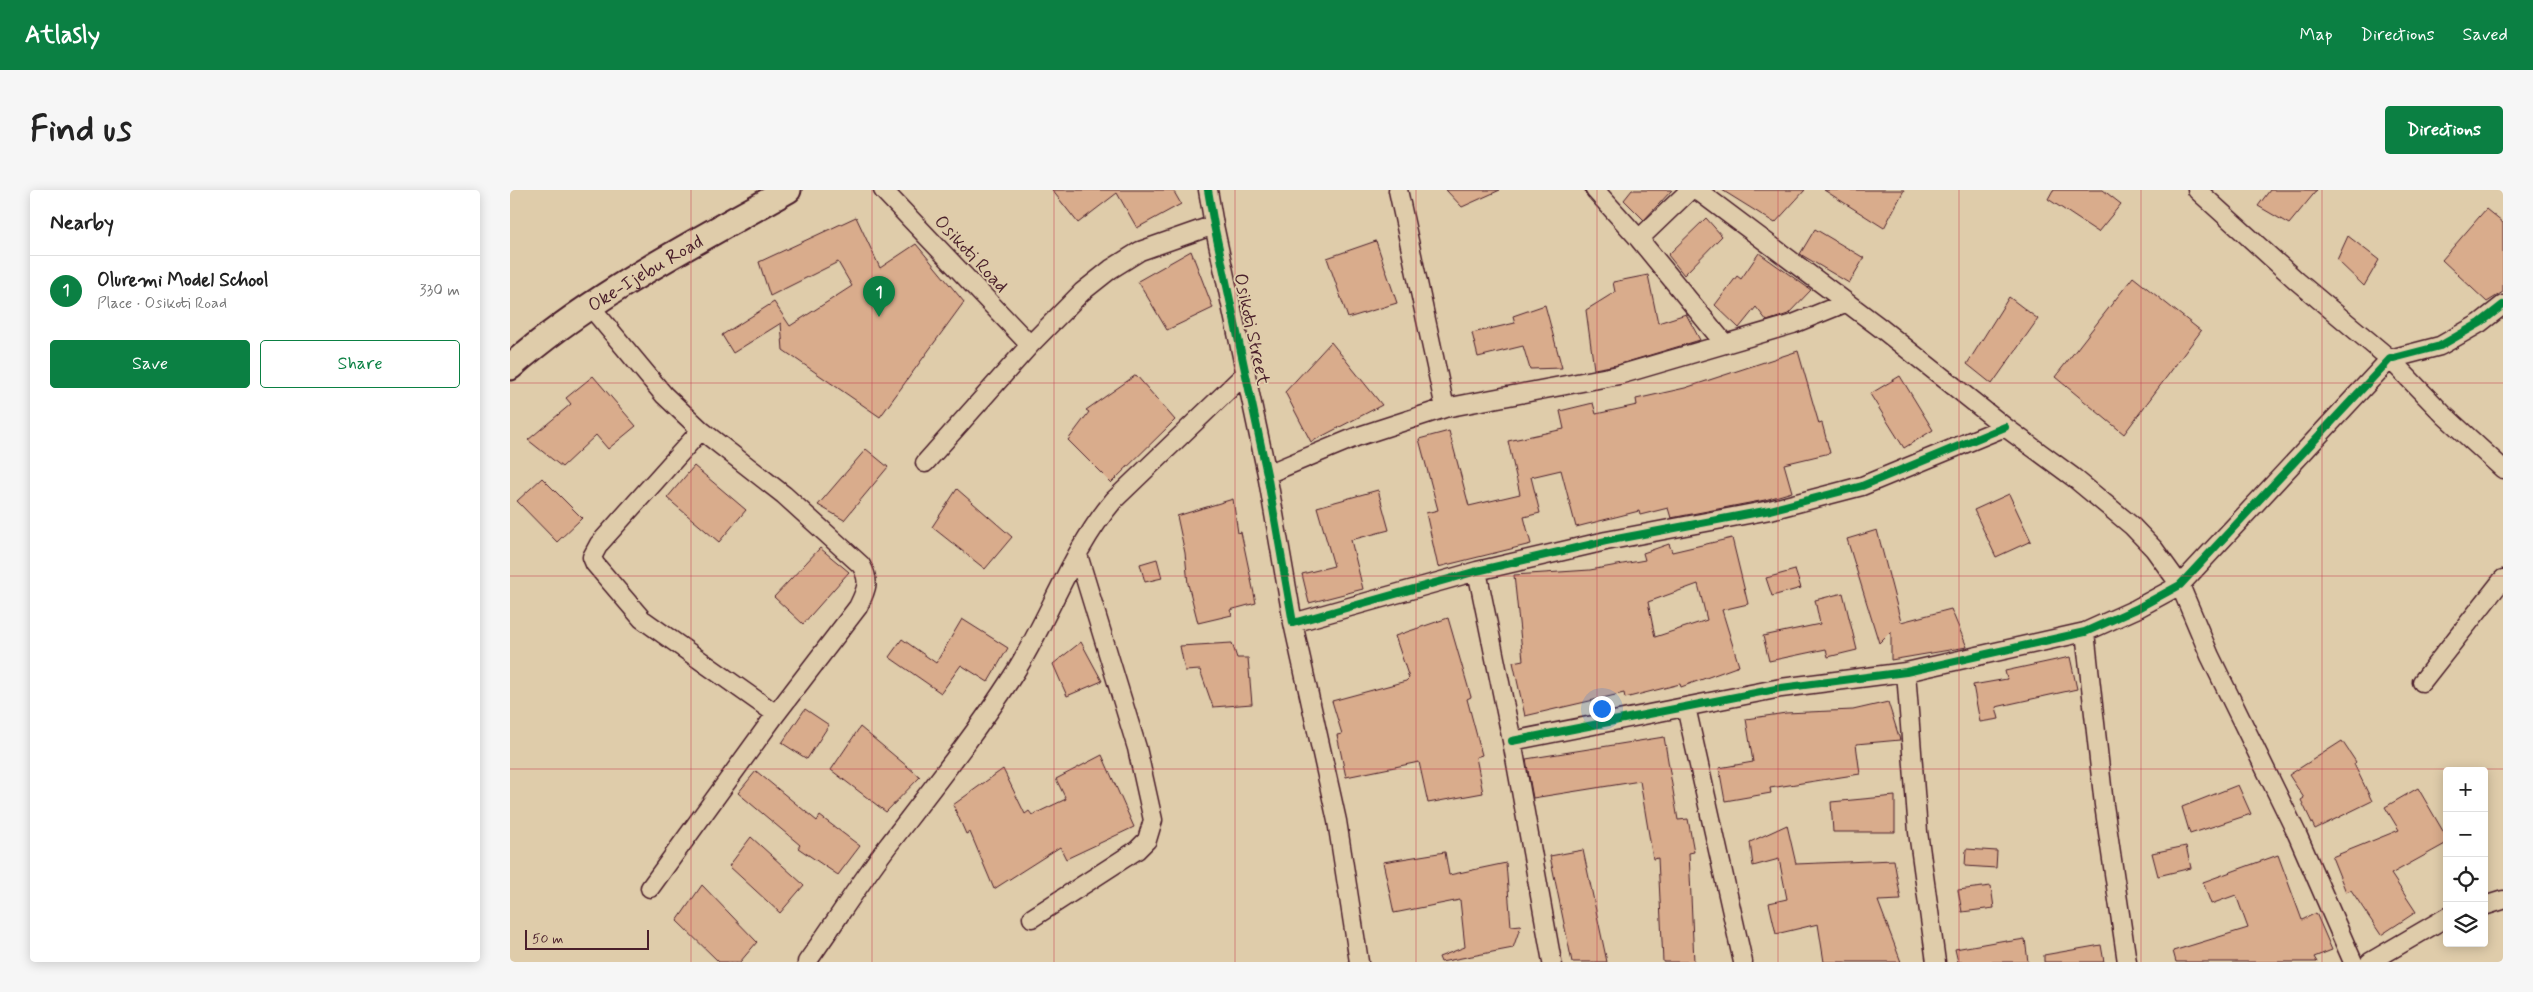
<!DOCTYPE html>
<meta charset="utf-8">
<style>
body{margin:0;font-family:Mynerve,sans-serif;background:#f6f6f6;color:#222}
.controls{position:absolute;right:15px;bottom:15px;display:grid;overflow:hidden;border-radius:5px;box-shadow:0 2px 12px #0003}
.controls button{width:45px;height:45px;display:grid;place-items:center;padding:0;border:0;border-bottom:1px solid #e0e0e0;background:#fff;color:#222;font:25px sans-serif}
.scale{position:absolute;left:15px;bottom:12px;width:124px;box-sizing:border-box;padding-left:5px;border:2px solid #4a1f2b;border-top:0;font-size:14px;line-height:18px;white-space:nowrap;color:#4a1f2b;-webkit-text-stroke:4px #dfccaa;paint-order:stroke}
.you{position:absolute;left:1091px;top:518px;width:18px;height:18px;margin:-12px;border:4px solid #fff;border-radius:50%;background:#1a73e8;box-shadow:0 0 0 8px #1a73e833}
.badge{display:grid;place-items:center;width:32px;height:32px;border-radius:50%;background:#0b8043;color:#fff;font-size:16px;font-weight:700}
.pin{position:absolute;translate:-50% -41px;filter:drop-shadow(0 1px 2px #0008)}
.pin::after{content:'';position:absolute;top:26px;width:18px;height:15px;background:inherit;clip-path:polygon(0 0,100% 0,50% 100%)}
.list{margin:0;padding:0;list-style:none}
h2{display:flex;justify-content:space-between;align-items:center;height:65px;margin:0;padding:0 20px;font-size:21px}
h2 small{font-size:16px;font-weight:400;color:#767676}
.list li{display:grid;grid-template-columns:32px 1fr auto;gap:15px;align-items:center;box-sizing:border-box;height:70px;padding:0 20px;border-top:1px solid #e0e0e0}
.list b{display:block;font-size:19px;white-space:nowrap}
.list p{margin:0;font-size:16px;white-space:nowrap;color:#767676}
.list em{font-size:16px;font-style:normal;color:#767676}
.actions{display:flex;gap:10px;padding:15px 20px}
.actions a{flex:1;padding:11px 0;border:1px solid #0b8043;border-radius:5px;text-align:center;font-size:18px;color:#0b8043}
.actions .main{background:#0b8043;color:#fff}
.icon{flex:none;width:28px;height:28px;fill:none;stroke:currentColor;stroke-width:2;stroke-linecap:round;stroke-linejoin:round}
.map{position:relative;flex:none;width:1993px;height:772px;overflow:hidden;border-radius:5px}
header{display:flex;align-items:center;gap:30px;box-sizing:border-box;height:70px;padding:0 25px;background:#0b8043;color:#fff}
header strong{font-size:24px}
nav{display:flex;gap:28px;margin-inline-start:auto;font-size:18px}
.intro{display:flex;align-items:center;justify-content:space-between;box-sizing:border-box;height:120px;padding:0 30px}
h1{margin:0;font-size:35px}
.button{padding:12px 22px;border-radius:5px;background:#0b8043;color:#fff;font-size:18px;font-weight:700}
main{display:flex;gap:30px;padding:0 30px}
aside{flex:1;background:#fff;border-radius:5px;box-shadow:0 2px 12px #0003}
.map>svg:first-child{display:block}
.building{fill:#d9ac8c;stroke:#4a1f2b;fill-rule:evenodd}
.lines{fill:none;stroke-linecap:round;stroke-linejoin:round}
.minor-casing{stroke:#4a1f2b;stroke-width:21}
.secondary-casing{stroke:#4a1f2b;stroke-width:29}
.minor{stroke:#dfccaa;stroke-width:18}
.secondary{stroke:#dfccaa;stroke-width:25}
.cycleway-casing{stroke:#dfccaa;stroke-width:11}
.cycleway{stroke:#00873e;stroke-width:8}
.grid{fill:none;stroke:#c44556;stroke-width:1;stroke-opacity:0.55}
.labels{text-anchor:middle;stroke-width:4;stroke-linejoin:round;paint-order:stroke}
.street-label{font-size:19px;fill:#4a1f2b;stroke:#dfccaa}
</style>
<header>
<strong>Atlasly</strong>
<nav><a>Map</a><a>Directions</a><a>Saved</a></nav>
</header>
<div class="intro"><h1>Find us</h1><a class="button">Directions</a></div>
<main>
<aside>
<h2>Nearby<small></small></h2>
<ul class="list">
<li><span class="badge">1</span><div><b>Oluremi Model School</b><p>Place · Osikoti Road</p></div><em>330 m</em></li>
</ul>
<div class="actions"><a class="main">Save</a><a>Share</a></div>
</aside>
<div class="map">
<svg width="1993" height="772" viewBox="0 0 1993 772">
<rect width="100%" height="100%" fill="#dfccaa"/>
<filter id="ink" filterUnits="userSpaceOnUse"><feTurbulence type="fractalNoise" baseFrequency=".02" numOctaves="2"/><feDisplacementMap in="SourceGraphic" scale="10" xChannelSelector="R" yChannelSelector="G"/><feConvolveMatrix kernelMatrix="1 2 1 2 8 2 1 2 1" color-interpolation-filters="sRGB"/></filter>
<g filter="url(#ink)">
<!-- building -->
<path class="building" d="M542,0H663L671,14L627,38L607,3L568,33Z
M936,0H990L952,17Z
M1122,0H1162L1134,30L1114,10Z
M1212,0H1295L1265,33Z
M1314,0H1394L1374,38Z
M1543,0H1593L1611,14L1588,42L1538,9Z
M1760,0H1807L1779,34L1748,16Z
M1976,19L1993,33V102L1977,112L1932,70Z
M346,27L370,78L406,54L454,112L370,227L273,160L271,133L223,163L212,145L264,112L280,136L342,96L328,72L260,106L249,72Z
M1196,28L1212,46L1174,85L1158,65Z
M1305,39L1354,68L1339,93L1290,64Z
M1838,46L1869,70L1854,96L1827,70Z
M866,51L887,113L838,128L817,68Z
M681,61L703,118L657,140L628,91Z
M1249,63L1301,100L1278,124L1257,131L1246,117L1229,138L1205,115L1227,86L1231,89Z
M1138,85L1148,133L1176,124L1190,150L1107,175L1084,179L1076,120L1105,102L1103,92Z
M1623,87L1691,141L1614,244L1545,187Z
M1499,107L1528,129L1482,194L1457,174Z
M1035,115L1052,178L1020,179L1013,156L968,167L962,143L1005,133L1003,126Z
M821,152L872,215L801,252L775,202Z
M1288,161L1309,234L1312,233L1320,263L1274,274L1282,302L1255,310L1161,328L1158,318L1130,325L1129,321L1066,337L1051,280L1021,287L1030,323L1014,327L1021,354L928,377L916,323L928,320L909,249L939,241L959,316L1010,304L998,251L1054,239L1050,221L1083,213L1086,224L1127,215L1126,209L1175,198Z
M626,185L665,230L601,293L558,250L579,222L576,220Z
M83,186L126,236L98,259L86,245L52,277L18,250L61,214L56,208Z
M1390,186L1423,240L1394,258L1360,204Z
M356,259L378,277L334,330L308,315Z
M184,276L236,320L209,352L157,308Z
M32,288L72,328L47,352L7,311Z
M447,299L502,347L475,379L422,337Z
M868,300L879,340L841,350L853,399L799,413L792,384L824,376L807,317Z
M1499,304L1521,351L1486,367L1464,320Z
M723,309L728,343L731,342L746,413L720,420L722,425L688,433L678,394L675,363L667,326Z
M1367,340L1391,432L1441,419L1457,457L1381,470V441L1369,453L1337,349Z
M1222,348L1238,414L1212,420L1229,476L1171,497L1170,494L1115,508L1114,503L1015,526L1003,472L1013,470L1004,385L1080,380L1135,370L1133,363L1159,354L1162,362ZM1188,394L1197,430L1145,447L1138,412Z
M310,358L339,382L293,434L264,407Z
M647,369L652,388L635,392L630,374Z
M1285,380L1291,398L1262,406L1256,388Z
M1333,403L1347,460L1318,467L1316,459L1259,471L1253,446L1310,434L1305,410Z
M938,428L961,507L957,509L972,565L966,567L973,603L918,613L909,572L836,587L827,545L832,544L822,511L896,491L899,488L885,446Z
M452,429L498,458L478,492L451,475L431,503L379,467L392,449L426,473Z
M571,452L592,491L557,506L543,474Z
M722,453L727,468H738L742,514L703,517L690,480L675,481L670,456Z
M1560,467L1567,499L1486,517L1489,529L1470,532L1463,495L1497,489L1495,481Z
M1378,512L1390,550L1346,554L1350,584L1260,598L1261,603L1215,611L1209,578L1243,572L1236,529L1276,523L1343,520Z
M295,519L319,535L297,569L272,553Z
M350,537L410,587L376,622L321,580Z
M1154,547L1168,630L1178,629L1184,662L1179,663L1184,772H1153L1148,668L1143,669L1130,591L1023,608L1016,569Z
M1832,551L1846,572L1844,574L1862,611L1805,639L1791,610L1794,608L1779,585Z
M592,565L624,637L556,669L550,657L484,699L460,642L456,644L443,615L493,579L515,624L519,621L522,625L556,609L546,589Z
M246,581L307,631L310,626L350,656L328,685L288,658L290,655L228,603Z
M1728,595L1741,624L1680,644L1672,617Z
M1908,598L1937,648V653L1881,684L1906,722L1871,745L1841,700L1836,702L1822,667L1889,640L1875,617Z
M1385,606V642H1323L1321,612Z
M1277,635L1286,674L1384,670L1391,710L1368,711L1391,772H1314L1308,734L1266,744L1259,713L1277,709L1269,669L1243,676L1240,652Z
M241,647L294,695L270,723L219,676Z
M1676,656L1681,678L1648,686L1642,663Z
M1456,659L1487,661L1486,678L1455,676Z
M1073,660L1097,772H1062L1040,666Z
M935,662L939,685L996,673L1001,736L1011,735L1003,758L931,772L929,767L955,757L950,710L884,723L873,672Z
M1768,665L1792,730L1806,723L1822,760L1804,767L1807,772H1666L1663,761L1738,738L1726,705L1701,714L1693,692Z
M192,695L247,752L230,772H209L167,731Z
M1481,696L1484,718L1452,722L1448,700Z
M1515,749L1518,772H1448L1445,759L1496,750V752Z
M1591,755L1594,772H1534V765Z"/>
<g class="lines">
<!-- minor casing -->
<g class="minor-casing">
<path id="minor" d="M373,0L520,155
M698,0L704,35L757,284L783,433L967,381L1096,351L1260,320L1352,296L1495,237
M888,0L935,218
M1085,0L1129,49L1214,153
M1187,0L1372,139L1495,237L1563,287L1622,336L1644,359L1670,395L1700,466L1787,644L1843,772
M1687,0L1787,91L1880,169L1934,225L1993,279
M1129,49L1180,0
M80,116L154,205L191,240L274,305L351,375C361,392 356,400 348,417L266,524L140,698
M191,240L89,354L82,367L85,374L132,429L266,524
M415,273L520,155L572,102L601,79L630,61L704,35
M757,284L846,247L935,218L1109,185L1283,134L1335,113
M967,381L1002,551L1042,772
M783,433L827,631L849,772
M1575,442L1594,615L1617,772
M1396,482L1408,642L1426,772
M1912,492L1993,389
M1176,517L1233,772
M1002,551L1271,498L1396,482L1575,442L1626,419L1670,395L1880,169L1930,156L1970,133L1993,115
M1974,716L1993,710
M522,728L627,660L637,650L643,630L627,558L568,365
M297,772C324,734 349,694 377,657C420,601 464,546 502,487C539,430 560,362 604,310L736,183
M1860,772L1937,727"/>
</g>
<!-- secondary casing -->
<g class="secondary-casing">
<g id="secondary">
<path id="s1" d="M0,177C83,104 183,54 278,0"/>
</g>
</g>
<!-- minor -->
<use href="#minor" class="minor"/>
<!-- secondary -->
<use href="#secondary" class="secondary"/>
<!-- cycleway casing -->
<g class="cycleway-casing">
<path id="cycleway" d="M698,0L704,35L757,284L783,433L967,381L1096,351L1260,320L1352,296L1495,237
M1002,551L1271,498L1396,482L1575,442L1626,419L1670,395L1880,169L1930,156L1970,133L1993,115"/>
</g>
<!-- cycleway -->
<use href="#cycleway" class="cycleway"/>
</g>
</g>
<!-- grid -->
<path class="grid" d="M181,0V772M362,0V772M544,0V772M725,0V772M906,0V772M1087,0V772M1268,0V772M1449,0V772M1631,0V772M1812,0V772M0,193H1993M0,386H1993M0,579H1993"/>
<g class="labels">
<!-- street labels -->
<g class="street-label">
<text transform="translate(462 63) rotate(47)" y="7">Osikoti Road</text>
<text dy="7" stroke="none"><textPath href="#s1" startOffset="165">Oke-Ijebu Road</textPath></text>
<text transform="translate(743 139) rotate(78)" y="7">Osikoti Street</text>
</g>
</g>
</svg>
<div class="controls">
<button>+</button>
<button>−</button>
<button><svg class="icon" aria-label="locate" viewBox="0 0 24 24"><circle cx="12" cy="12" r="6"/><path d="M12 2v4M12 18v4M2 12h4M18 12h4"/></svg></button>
<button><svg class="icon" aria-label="layers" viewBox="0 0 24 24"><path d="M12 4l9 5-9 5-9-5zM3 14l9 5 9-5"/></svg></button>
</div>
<div class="scale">50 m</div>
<div class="you"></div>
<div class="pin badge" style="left:369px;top:127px">1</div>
</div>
</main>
